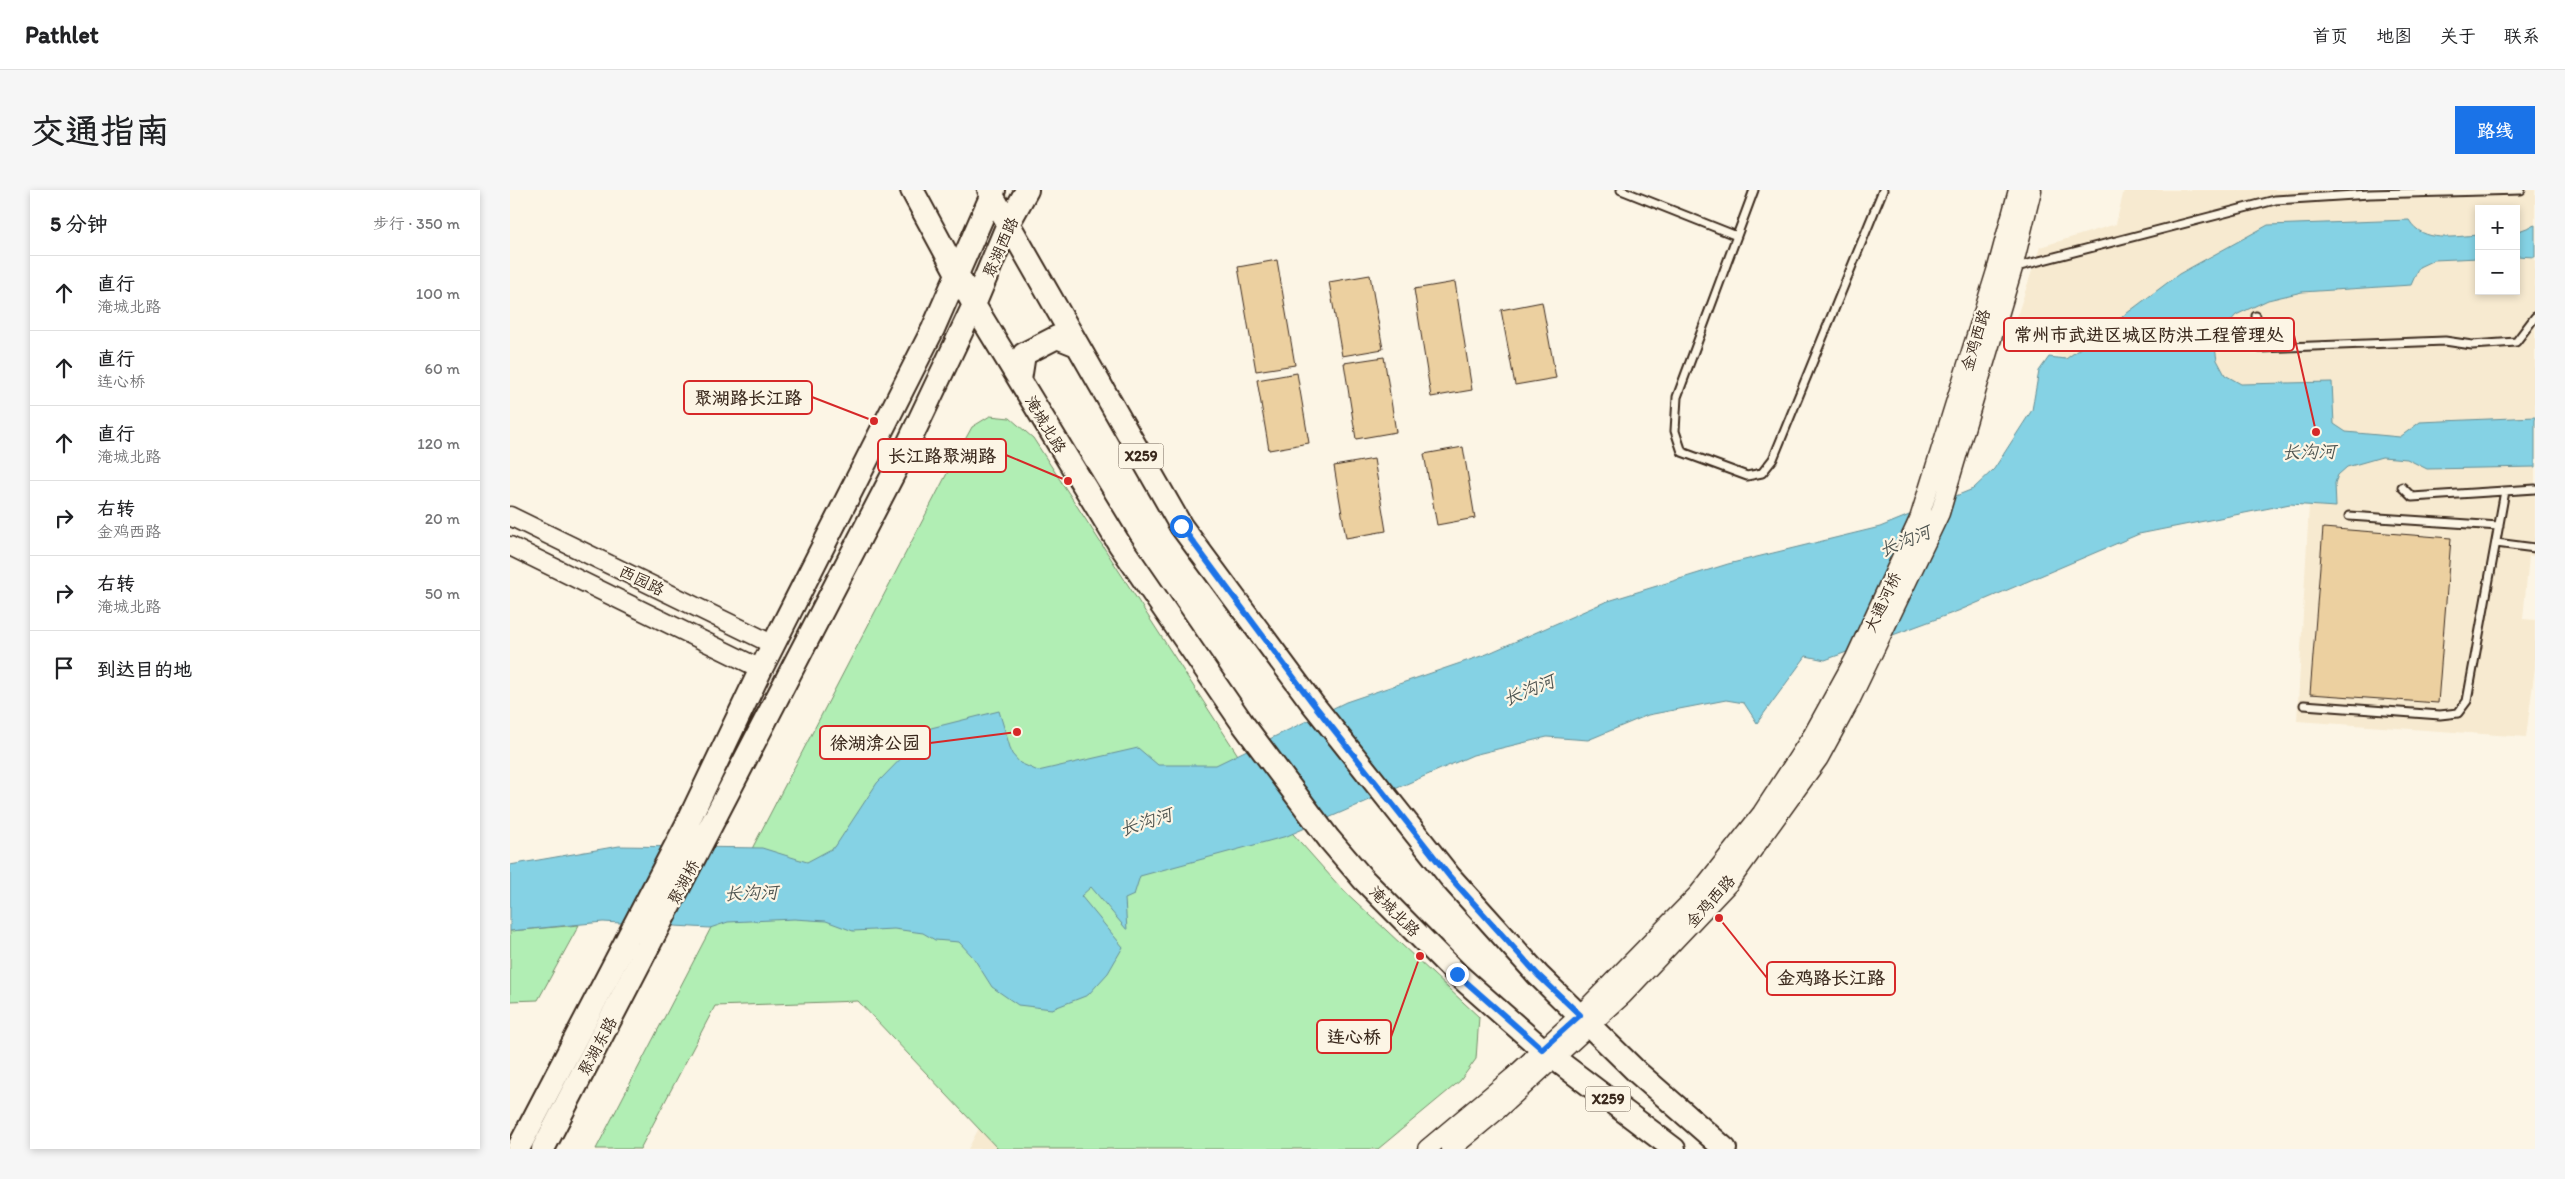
<!DOCTYPE html>
<html lang="zh">
<meta charset="utf-8">
<style>
body{margin:0;font-family:Itim,"LXGW WenKai TC",sans-serif;background:#f6f6f6;color:#202124}
.controls{position:absolute;right:15px;top:15px;display:grid;overflow:hidden;border-radius:0px;box-shadow:0 2px 8px #0003}
.controls button{width:45px;height:45px;display:grid;place-items:center;padding:0;border:0;border-bottom:1px solid #e0e0e0;background:#fff;color:#202124;font:25px sans-serif}
.stop{position:absolute;width:15px;height:15px;margin:-11px;border:4px solid #1a73e8;border-radius:50%;background:#fff}
.stop.end{background:#1a73e8;border-color:#fff;box-shadow:0 1px 5px #0008}
.list{margin:0;padding:0;list-style:none}
h2{display:flex;justify-content:space-between;align-items:center;height:65px;margin:0;padding:0 20px;font-size:21px}
h2 small{font-size:16px;font-weight:400;color:#757577}
.list li{display:grid;grid-template-columns:32px 1fr auto;gap:15px;align-items:center;box-sizing:border-box;height:75px;padding:0 20px;border-top:1px solid #e0e0e0}
.list b{display:block;font-size:19px;white-space:nowrap}
.list p{margin:0;font-size:16px;white-space:nowrap;color:#757577}
.list em{font-size:16px;font-style:normal;color:#757577}
.icon{flex:none;width:28px;height:28px;fill:none;stroke:currentColor;stroke-width:2;stroke-linecap:round;stroke-linejoin:round}
.map{position:relative;flex:none;width:2025px;height:959px;overflow:hidden;border-radius:0px}
header{display:flex;align-items:center;gap:30px;box-sizing:border-box;height:70px;padding:0 25px;background:#fff;border-bottom:1px solid #e0e0e0}
header strong{font-size:24px}
nav{display:flex;gap:28px;margin-inline-start:auto;font-size:18px}
.intro{display:flex;align-items:center;justify-content:space-between;box-sizing:border-box;height:120px;padding:0 30px}
h1{margin:0;font-size:35px}
.button{padding:12px 22px;border-radius:0px;background:#1a73e8;color:#fff;font-size:18px;font-weight:700}
main{display:flex;gap:30px;padding:0 30px}
aside{flex:1;background:#fff;border-radius:0px;box-shadow:0 2px 8px #0003}
.map>svg:first-child{display:block}
.built{fill:#f7ead0;fill-rule:evenodd}
.green{fill:#b1eeb4;stroke:#768c69}
.water{fill:#85d2e4;stroke:#678f95}
.building{fill:#ecd0a0;stroke:#3b2a1e}
.lines{fill:none;stroke-linecap:round;stroke-linejoin:round}
.service-casing{stroke:#3b2a1e;stroke-width:11}
.tertiary-casing{stroke:#3b2a1e;stroke-width:21}
.primary-casing{stroke:#3b2a1e;stroke-width:26}
.service{stroke:#fcf5e5;stroke-width:7}
.tertiary{stroke:#fcf5e5;stroke-width:18}
.primary{stroke:#fcf5e5;stroke-width:22}
.route{stroke:#1a73e8;stroke-width:6}
.labels{text-anchor:middle;stroke-width:4.5;stroke-linejoin:round;paint-order:stroke}
.shield{fill:#fcf5e5;stroke:#75675a;stroke-width:1}
.shield-label{font-size:15px;font-weight:bold;fill:#3b2a1e}
.street-label{font-size:16px;fill:#3b2a1e;stroke:#fcf5e5}
.water-label{font-size:18px;font-style:italic;fill:#4e5450;stroke:#fcf5e5}
.leader{fill:none;stroke:#d62828;stroke-width:2}
.callout-dot{fill:#d62828;stroke:#fcf5e5;stroke-width:2}
.callout{fill:#fcf5e5;stroke:#d62828;stroke-width:2}
.callout-label{font-size:18px;text-anchor:middle;font-weight:bold;fill:#3b2a1e}
</style>
<header>
<strong>Pathlet</strong>
<nav><a>首页</a><a>地图</a><a>关于</a><a>联系</a></nav>
</header>
<div class="intro"><h1>交通指南</h1><a class="button">路线</a></div>
<main>
<aside>
<h2>5 分钟<small>步行 · 350 m</small></h2>
<ul class="list">
<li><svg class="icon" aria-label="ahead" viewBox="0 0 24 24"><path d="M12 20V5M6 11l6-6 6 6"/></svg><div><b>直行</b><p>淹城北路</p></div><em>100 m</em></li>
<li><svg class="icon" aria-label="ahead" viewBox="0 0 24 24"><path d="M12 20V5M6 11l6-6 6 6"/></svg><div><b>直行</b><p>连心桥</p></div><em>60 m</em></li>
<li><svg class="icon" aria-label="ahead" viewBox="0 0 24 24"><path d="M12 20V5M6 11l6-6 6 6"/></svg><div><b>直行</b><p>淹城北路</p></div><em>120 m</em></li>
<li><svg class="icon" aria-label="right" viewBox="0 0 24 24"><path d="M7 20v-9h11M14 6l5 5-5 5"/></svg><div><b>右转</b><p>金鸡西路</p></div><em>20 m</em></li>
<li><svg class="icon" aria-label="right" viewBox="0 0 24 24"><path d="M7 20v-9h11M14 6l5 5-5 5"/></svg><div><b>右转</b><p>淹城北路</p></div><em>50 m</em></li>
<li><svg class="icon" aria-label="arrive" viewBox="0 0 24 24"><path d="M6 21V4h12l-3 4 3 4H6"/></svg><div><b>到达目的地</b></div></li>
</ul>
</aside>
<div class="map">
<svg width="2025" height="959" viewBox="0 0 2025 959">
<rect width="100%" height="100%" fill="#fcf5e5"/>
<filter id="ink" filterUnits="userSpaceOnUse"><feTurbulence type="fractalNoise" baseFrequency=".02" numOctaves="2"/><feDisplacementMap in="SourceGraphic" scale="10" xChannelSelector="R" yChannelSelector="G"/><feConvolveMatrix kernelMatrix="1 2 1 2 8 2 1 2 1" color-interpolation-filters="sRGB"/></filter>
<g filter="url(#ink)">
<!-- built -->
<path class="built" d="M1614,0H2025V366H2019L2013,429L2025,430V477L2016,547L1787,531L1799,316L1780,314L1629,344L1556,169L1500,147L1530,57L1606,34ZM1969,19H2006V101H1969Z
M469,938L488,959H458Z"/>
<!-- green -->
<path class="green" d="M480,226L500,228L523,248L768,627L830,697L969,827L966,869L950,891L868,959H488L348,811L205,816L130,959H86L445,268L462,237Z
M69,735L28,810L0,811V741Z"/>
<!-- water -->
<path class="water" d="M1899,30C1913,54 1945,46 1969,45V68L1924,70L1909,77L1901,95L1792,102L1758,110L1726,125L1711,142L1705,158L1707,170L1715,185L1731,194L1822,192L1824,234L1836,242L1890,247L1910,232L2025,227V277L1917,279L1897,269L1872,267L1837,277L1828,285L1825,293L1826,317L1780,314L1629,344L1448,421L1315,470L1296,466L1247,533L1234,513L1216,510L1138,525L1078,550L1037,547L963,565L777,646L630,686L624,705L615,709L617,740L581,697L571,706L613,757L598,783L578,805L542,819L508,815L482,797L463,767L449,752L425,750L413,743L384,739L343,741L316,731L284,729L218,732L200,738L93,732L0,741V675L109,656L252,658L297,672L325,657L367,593L421,538L489,521L502,564L510,573L528,581L628,558L648,575H706L836,512L977,464L1095,412L1218,374L1370,337L1463,299L1484,279L1522,220L1529,181L1539,167L1556,169L1669,84L1758,35Z
M2025,35V67L2006,66V42Z"/>
<!-- building -->
<path class="building" d="M767,70L785,175L746,181L728,77Z
M860,85L873,159L832,166L819,92Z
M945,92L962,200L921,207L904,99Z
M1032,112L1046,188L1005,195L991,120Z
M874,167L886,242L846,249L834,173Z
M787,183L799,253L759,260L747,190Z
M953,257L965,328L927,335L914,264Z
M864,269L876,341L836,348L824,276Z
M1813,338L1941,348L1928,513L1800,504Z"/>
<g class="lines">
<!-- service casing -->
<g class="service-casing">
<path id="service" d="M1111,0L1227,46
M1244,0L1167,207L1165,241L1172,262L1237,286L1252,283L1263,269L1373,0
M1506,77L1765,10L1860,4L2011,0
M1746,126L1750,158L1935,151L1962,155L2006,152L2025,127
M1892,297L1902,307L2025,299
M1839,326L1989,336
M1986,353L2025,358
M1794,515L1930,525L1948,523L1957,511L1995,301"/>
</g>
<!-- tertiary casing -->
<g class="tertiary-casing">
<path id="tertiary" d="M0,326L264,455
M0,356L251,479
M917,959L1003,887L1070,825L1188,704L1252,623L1302,546L1345,468L1409,329L1487,78L1508,0
M941,959L984,923L1113,805L1219,693L1309,568L1339,513L1430,323L1503,78L1522,0"/>
</g>
<!-- primary casing -->
<g class="primary-casing">
<path id="primary" d="M402,0L464,115L610,355L733,534L819,649L854,690L947,784L1032,859L1164,959
M479,0L671,336L802,513L940,687L1028,785L1127,882L1215,959
M510,190L514,164L547,147L567,155
M8,959L177,634L251,479L423,139L484,0
M33,959L390,271L464,115L498,34L517,0"/>
</g>
<!-- service -->
<use href="#service" class="service"/>
<!-- tertiary -->
<use href="#tertiary" class="tertiary"/>
<!-- primary -->
<use href="#primary" class="primary"/>
</g>
</g>
<g class="lines" filter="url(#ink)">
<!-- route -->
<path class="route" d="M671,336L802,512L940,687L1028,785L1070,825L1032,859L947,784"/>
</g>
<g class="labels">
<!-- shield labels -->
<g class="shield">
<rect x="608.5" y="253.5" width="45" height="25" rx="4"/>
<rect x="1075.5" y="896.5" width="45" height="25" rx="4"/>
</g>
<g class="shield-label">
<text x="631" y="271">X259</text>
<text x="1098" y="914">X259</text>
</g>
<!-- street labels -->
<g class="street-label">
<text transform="translate(490 57) rotate(-66)" y="6">聚湖西路</text>
<text transform="translate(1465 150) rotate(-73)" y="6">金鸡西路</text>
<text transform="translate(536 234) rotate(59)" y="6">淹城北路</text>
<text transform="translate(132 390) rotate(26)" y="6">西园路</text>
<text transform="translate(1372 412) rotate(-65)" y="6">大通河桥</text>
<text transform="translate(173 692) rotate(-62)" y="6">聚湖桥</text>
<text transform="translate(1200 711) rotate(-48)" y="6">金鸡西路</text>
<text transform="translate(885 721) rotate(45)" y="6">淹城北路</text>
<text transform="translate(87 856) rotate(-62)" y="6">聚湖东路</text>
</g>
<!-- water labels -->
<g class="water-label">
<text transform="translate(1799 262) rotate(-1)" y="6">长沟河</text>
<text transform="translate(1395 351) rotate(-22)" y="6">长沟河</text>
<text transform="translate(1019 500) rotate(-22)" y="6">长沟河</text>
<text transform="translate(636 632) rotate(-18)" y="6">长沟河</text>
<text transform="translate(241 703) rotate(-2)" y="6">长沟河</text>
</g>
</g>
<!-- callouts -->
<path class="leader" d="M1806 242L1784 145M364 231L302 207M558 291L496 265M507 542L420 553M1209 728L1257 788M910 766L881 847"/>
<g class="callout-dot">
<circle cx="1806" cy="242" r="5"/>
<circle cx="364" cy="231" r="5"/>
<circle cx="558" cy="291" r="5"/>
<circle cx="507" cy="542" r="5"/>
<circle cx="1209" cy="728" r="5"/>
<circle cx="910" cy="766" r="5"/>
</g>
<g class="callout">
<rect x="1494" y="128" width="290" height="33" rx="5"/>
<rect x="174" y="191" width="128" height="33" rx="5"/>
<rect x="368" y="249" width="128" height="33" rx="5"/>
<rect x="310" y="536" width="110" height="33" rx="5"/>
<rect x="1257" y="772" width="128" height="33" rx="5"/>
<rect x="807" y="830" width="74" height="33" rx="5"/>
</g>
<g class="callout-label">
<text x="1639" y="151">常州市武进区城区防洪工程管理处</text>
<text x="238" y="214">聚湖路长江路</text>
<text x="432" y="272">长江路聚湖路</text>
<text x="365" y="559">徐湖渰公园</text>
<text x="1321" y="794">金鸡路长江路</text>
<text x="844" y="853">连心桥</text>
</g>
</svg>
<div class="controls">
<button>+</button>
<button>−</button>
</div>
<div class="stop" style="left:671px;top:336px"></div>
<div class="stop end" style="left:947px;top:784px"></div>
</div>
</main>
